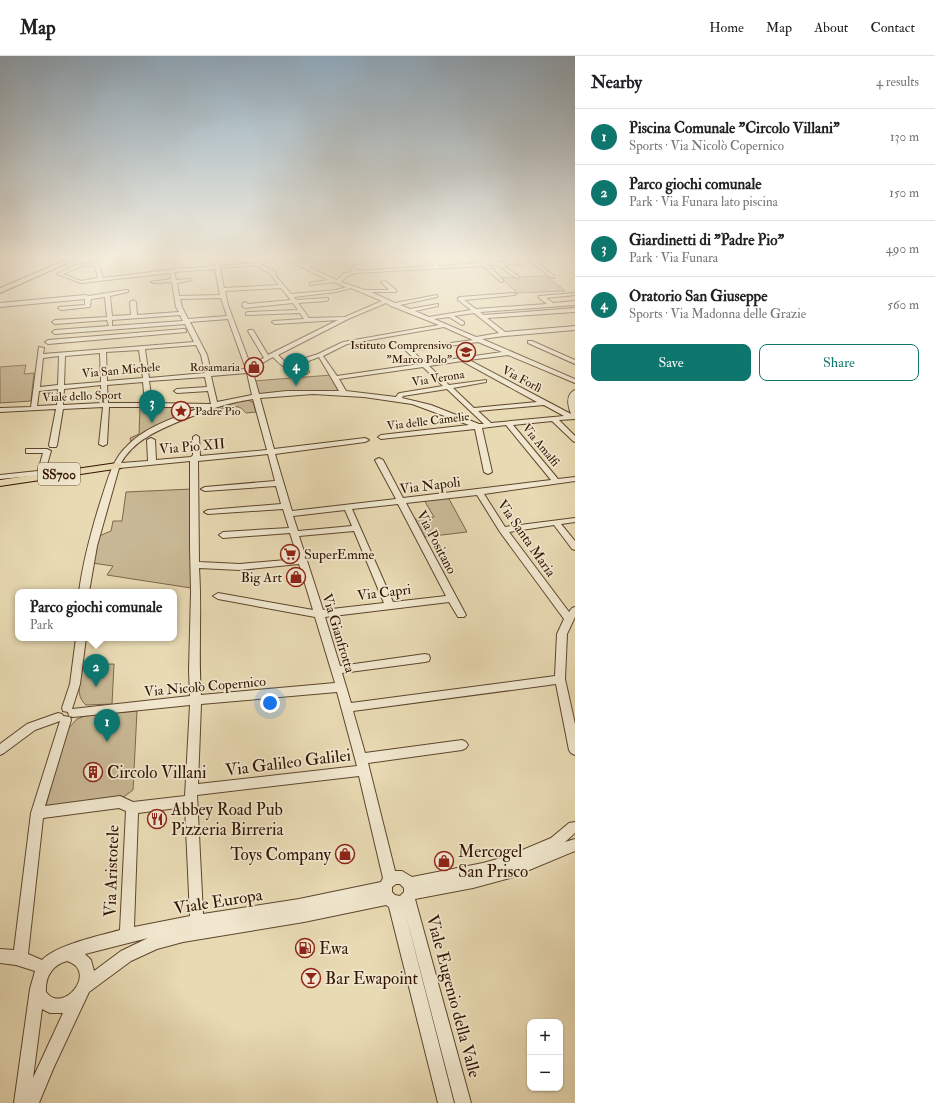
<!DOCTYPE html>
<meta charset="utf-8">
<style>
body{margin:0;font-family:"IM FELL Double Pica",serif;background:#f2f2f2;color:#202124}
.controls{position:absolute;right:12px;bottom:12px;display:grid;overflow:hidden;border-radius:8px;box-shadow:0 1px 3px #0004}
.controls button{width:36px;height:36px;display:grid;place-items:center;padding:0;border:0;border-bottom:1px solid #e0e0e0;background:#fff;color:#202124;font:20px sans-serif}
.you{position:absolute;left:270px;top:647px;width:14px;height:14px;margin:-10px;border:3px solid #fff;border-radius:50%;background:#1a73e8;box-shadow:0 0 0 6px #1a73e833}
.badge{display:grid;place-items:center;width:26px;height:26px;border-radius:50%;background:#0f766e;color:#fff;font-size:13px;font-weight:700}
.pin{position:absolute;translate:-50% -33px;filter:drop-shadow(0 1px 2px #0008)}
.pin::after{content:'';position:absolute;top:21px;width:14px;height:12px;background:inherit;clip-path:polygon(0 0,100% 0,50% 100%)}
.popup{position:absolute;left:15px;top:533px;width:162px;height:52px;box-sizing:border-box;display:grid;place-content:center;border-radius:8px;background:#fff;filter:drop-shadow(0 1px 3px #0005);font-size:13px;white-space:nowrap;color:#757577}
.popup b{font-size:15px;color:#202124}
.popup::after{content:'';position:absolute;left:50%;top:100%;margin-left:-8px;border:8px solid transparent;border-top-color:#fff}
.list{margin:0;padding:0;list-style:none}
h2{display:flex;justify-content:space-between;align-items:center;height:52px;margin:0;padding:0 16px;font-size:17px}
h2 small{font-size:13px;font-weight:400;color:#757577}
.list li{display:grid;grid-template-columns:26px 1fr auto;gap:12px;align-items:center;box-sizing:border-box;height:56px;padding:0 16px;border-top:1px solid #e0e0e0}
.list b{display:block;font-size:15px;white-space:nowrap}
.list p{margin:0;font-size:13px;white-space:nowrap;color:#757577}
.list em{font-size:13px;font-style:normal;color:#757577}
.actions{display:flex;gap:8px;padding:12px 16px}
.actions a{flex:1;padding:9px 0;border:1px solid #0f766e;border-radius:8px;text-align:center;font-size:14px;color:#0f766e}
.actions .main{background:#0f766e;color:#fff}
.map{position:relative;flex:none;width:575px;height:1047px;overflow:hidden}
header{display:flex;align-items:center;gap:24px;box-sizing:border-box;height:56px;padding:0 20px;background:#fff;border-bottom:1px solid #e0e0e0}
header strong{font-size:19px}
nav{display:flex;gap:22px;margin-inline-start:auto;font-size:14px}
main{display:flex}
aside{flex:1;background:#fff}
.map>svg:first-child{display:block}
.green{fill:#c9b895;stroke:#7c664a}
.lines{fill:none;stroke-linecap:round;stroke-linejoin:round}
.minor-casing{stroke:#5e452d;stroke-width:2}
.highway-casing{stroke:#301300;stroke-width:2}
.minor{fill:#f0e7ce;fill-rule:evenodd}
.highway{fill:#e8dab3;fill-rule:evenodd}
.labels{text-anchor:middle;stroke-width:3.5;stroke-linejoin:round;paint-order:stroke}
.far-poi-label{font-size:12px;fill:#301300;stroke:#f0e7ce;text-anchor:end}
.far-street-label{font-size:12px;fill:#301300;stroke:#f0e7ce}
.shield{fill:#f0e7ce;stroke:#6a533e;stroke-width:1}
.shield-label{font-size:13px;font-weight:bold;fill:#301300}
.street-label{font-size:14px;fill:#301300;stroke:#f0e7ce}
.poi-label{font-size:14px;fill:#301300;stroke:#f0e7ce;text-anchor:start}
.near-street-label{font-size:17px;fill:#301300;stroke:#f0e7ce}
.near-poi-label{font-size:17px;fill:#301300;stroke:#f0e7ce;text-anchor:start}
</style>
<header>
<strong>Map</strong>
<nav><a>Home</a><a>Map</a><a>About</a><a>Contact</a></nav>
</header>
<main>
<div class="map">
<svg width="575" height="1047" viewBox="0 0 575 1047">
<rect width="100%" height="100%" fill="#e8dab3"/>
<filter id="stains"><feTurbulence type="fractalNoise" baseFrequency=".005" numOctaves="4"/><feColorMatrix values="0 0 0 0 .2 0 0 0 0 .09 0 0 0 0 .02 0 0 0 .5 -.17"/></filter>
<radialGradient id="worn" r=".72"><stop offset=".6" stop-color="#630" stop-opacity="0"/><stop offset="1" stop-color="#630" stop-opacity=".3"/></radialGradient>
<!-- green -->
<path class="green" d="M546,220L565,235L517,237L501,222Z
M26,309L24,318L34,317L31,345L0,347V311Z
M332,319L339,335L259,339L258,338L253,325Z
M247,344L253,346L256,356L246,357C244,355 241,351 238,351C233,349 210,355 203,357V355L213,351Z
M199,351L200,352C190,357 180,359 170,363V364L151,372L131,386L130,382L139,378L140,352Z
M192,433L191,532L107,519L113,510L92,507L99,480L111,475L113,465H122L126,436Z
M448,441L467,476L425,481L415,463L434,461L424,444Z
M114,608L112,648L86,649C74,639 81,622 83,609Z
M137,655L133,734L122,742L45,753L66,675L77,663L85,660Z"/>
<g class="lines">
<!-- minor casing -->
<g class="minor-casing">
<path id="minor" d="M213,201H217L219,210C231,209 242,208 254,207C272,204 278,197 296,206L308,201H314L300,207L303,209L324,205V207L307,211L337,224L343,218L353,215L340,201H344L348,206L363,205V207L351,209L357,215L434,210L426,201H431L439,210L458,209L451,201H456L463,208L532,204L575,203L573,204L537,207L554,220V222H552L532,207L503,209L518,220V222H516L498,209H488L503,224V225L501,226L483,210L356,217L347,220L341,226L365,234H389L381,226L385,225L396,234V236H371L395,247L437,239V241L400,249L410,253L438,248V250L415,255L429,261L471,254L458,244V242L460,241L514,237L516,238L514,239L464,244L476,253L547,248L539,242V240L575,237V239L546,242L553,247L575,245V249L480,256L484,259L575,252V256L487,262L505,276L575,270V274L504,280L482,283L575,323V327L508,299L469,304L571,358C568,350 565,339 575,334V363L559,364L575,380V386L573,385L552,365L513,369L558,423L575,421V425L484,438L505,471L575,462V466L561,468L575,485V494L572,493L554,469L509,476L569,556L572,552L575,551V561L567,578L565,623L575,668V699L571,697L569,694L556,628L353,655L365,697L462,684L466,686L468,689L466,692L462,694L368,707L395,815H402L412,821L483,807L508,800L551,782L569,767L575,766V777L565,786L575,783V795L510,822L473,832L415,843L471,1047H455L404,852L454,1047H438L389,851L386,849L304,866L183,886L157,893L131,905L89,936L53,1013L39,1047H14L30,933L35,915L16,909L0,907V893L14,894L31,757L60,665L35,674L4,697L0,699V688L27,668L58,657L62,658L63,660L70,661L71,664L45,750L120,740L133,746L185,740L190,649L73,661L69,660L68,656L63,655L62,652L70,628L76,582H86L80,628L72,653L190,640L189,614L191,536L190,492V405L119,412L97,490L89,536H79C83,506 91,476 100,447C107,427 111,405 127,390C146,370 177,361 202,351H109L107,388L103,390L99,388L103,351L63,353L57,389L56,391H50L49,389L56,353L0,356V352L31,351L39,291L44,292L43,298L194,286L185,268L55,278L52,276L55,274L109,270L107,264L55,268L52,266L55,264L107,261L105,241L91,243L90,251L61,254L58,252L59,251L85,249V243L0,251V247L85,239L89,240L126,234H128V236L110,240L112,260L131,259L130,246L133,244L136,246L137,259L179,256L176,251L172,226L153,227L151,226L171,223L170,217L81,227L57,218L78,208L97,207L99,208L103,222L176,213L175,205L177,204L179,205L181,213L215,210ZM281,201L328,224L310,227V229L334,226L346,231L336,234L291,238L275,219L276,216L260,208ZM95,209L98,222L81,225L63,218L81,210ZM255,209L271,218V219L279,229L224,232L220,212ZM215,213L220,239L179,240L177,227L192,224L190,223L176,224L174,216ZM281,232L291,244L248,248L245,246L243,247L242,250L245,252L293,247L298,254L248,256L246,257V259L300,257L304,263L273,265L272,266L275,268L338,264L268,299L253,274H249L248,275L264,302L250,308L228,249L225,235ZM351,232L382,245L345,261L309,262L298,247L326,245L328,244V242L296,244L294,241L336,236ZM221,242L227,260L188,263L182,251L180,243ZM386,247L391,250L439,269L343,286L318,298L287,308L278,299L348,263ZM474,257L499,277L476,281L434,263L449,261L462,269L464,268V266L454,260ZM180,259L183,265L112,270V264ZM228,263L246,313L211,316L207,299L190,266ZM444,271L473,284L421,291L419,292V294L478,286L502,296L426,307L404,288L402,289V291L420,308L337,320L323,300L347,288ZM196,289L201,299L205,317L149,322L145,293ZM139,294L143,322L107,325L106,296ZM100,297L101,326L64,329L65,300ZM59,300L58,329L40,331L43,302ZM273,301C284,312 284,313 298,308L304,317L306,318L309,316L303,307L319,301L339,335H287L259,338L252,313ZM462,305L537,346L474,352L453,332L486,326V324L449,329L429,310ZM423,311L443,330L400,337L398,338L396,341L346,335L339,323ZM247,317L252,339L217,346L211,320ZM205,321L207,331L177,333L174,335L177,337L208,335L211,348L152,347L149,325ZM143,326L145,347H108L107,329ZM101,329L102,347L63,349L64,333ZM58,333L57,349L37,350L39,335ZM447,333L484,368H479L431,349L402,342L403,340ZM313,338L364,341L412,348L469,369L381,379L378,381L381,383L475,373L484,416L488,418L492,416L482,372L506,369L551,424L403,442L383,404L379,402L375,404L396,443L292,455L275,398L365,386L369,384L365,382L274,393L260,342ZM253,343L267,394L200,400L199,381L196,379L193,381V399L191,401L156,404L155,384L151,382L147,384L148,405L121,407C134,384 157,375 180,365C206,355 225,347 253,343ZM544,349L564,360L491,367L478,355ZM268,398L275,425L205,431L201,433L205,435L276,430L281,448L208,454L204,456L208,458L283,453L289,472L223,476L219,479L223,482L290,477L298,503L240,508L199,506L198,405ZM477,439L500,476L564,563L557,578L555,620L351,647L342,617L425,606L429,605L430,602L429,599L425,598L340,610L325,561L449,546L458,561H464L466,559L406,447ZM398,448L446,540L393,546L352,453ZM345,454L352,470L298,475L293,460ZM354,475L384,547L323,554L299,480ZM299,508L313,554L218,537L213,540L218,543L315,561L335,627L201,639C198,597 202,555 199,512L240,514ZM337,636L357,710L198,728L201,648ZM359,720L383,822L381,826L299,843L203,858L197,739ZM185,751L190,860L134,871L138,757ZM119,752L126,755L120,874C99,880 56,889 42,904L28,898L43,762ZM396,828H400L404,832V836L400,840L395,839L392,836V831ZM148,882L121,895L94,915L91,904L85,898ZM67,905C99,915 63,959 46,936C45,921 52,909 67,905ZM42,953L50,957H63L33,1022Z
M399,201H403L407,206L403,207Z
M184,273L186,274V276L48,288L45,286L48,284Z
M528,285H532L575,304V308L528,287Z
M26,393H47L51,395L44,419L0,423V419L38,415L43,397H26Z"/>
</g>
<!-- highway casing -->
<g class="highway-casing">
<path id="highway" d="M73,201H81L0,237V232Z
M117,407L121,408L122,410L121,412L0,430V424Z"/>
</g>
<!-- minor -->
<use href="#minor" class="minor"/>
<!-- highway -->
<use href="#highway" class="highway"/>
</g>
<!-- sky -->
<linearGradient id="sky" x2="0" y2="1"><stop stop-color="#8fa8ba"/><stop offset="0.58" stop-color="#f5eedd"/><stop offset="1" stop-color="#f5eedd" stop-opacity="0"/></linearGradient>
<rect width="575" height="348" fill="url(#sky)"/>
<!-- icons -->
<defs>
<g id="school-ring" transform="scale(1)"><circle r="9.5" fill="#f0e7ce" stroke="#8f2418" stroke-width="1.5"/><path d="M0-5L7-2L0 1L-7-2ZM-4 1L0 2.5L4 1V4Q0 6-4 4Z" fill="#8f2418"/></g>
<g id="shop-ring" transform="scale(1)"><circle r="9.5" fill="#f0e7ce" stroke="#8f2418" stroke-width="1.5"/><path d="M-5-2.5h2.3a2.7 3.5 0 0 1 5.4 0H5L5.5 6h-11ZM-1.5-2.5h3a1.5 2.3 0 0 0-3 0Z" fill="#8f2418"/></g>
<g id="sight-ring" transform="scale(1)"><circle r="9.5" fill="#f0e7ce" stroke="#8f2418" stroke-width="1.5"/><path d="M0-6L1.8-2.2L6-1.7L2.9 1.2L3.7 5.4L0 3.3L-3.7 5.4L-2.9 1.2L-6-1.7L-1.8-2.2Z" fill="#8f2418"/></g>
<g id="supermarket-ring" transform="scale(1)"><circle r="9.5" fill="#f0e7ce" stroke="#8f2418" stroke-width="1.5"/><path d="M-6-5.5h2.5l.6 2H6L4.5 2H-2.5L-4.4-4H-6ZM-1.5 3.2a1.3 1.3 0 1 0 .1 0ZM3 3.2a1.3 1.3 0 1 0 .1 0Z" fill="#8f2418"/></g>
<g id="building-ring" transform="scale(1)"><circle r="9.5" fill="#f0e7ce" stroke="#8f2418" stroke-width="1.5"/><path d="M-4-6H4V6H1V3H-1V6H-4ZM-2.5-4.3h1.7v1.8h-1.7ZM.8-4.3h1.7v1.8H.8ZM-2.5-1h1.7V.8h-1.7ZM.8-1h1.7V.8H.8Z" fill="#8f2418"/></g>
<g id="restaurant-ring" transform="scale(1)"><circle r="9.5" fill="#f0e7ce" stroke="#8f2418" stroke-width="1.5"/><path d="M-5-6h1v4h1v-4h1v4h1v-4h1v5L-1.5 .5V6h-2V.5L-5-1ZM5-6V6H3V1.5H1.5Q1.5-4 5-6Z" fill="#8f2418"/></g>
<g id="fuel-ring" transform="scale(1)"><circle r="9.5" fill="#f0e7ce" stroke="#8f2418" stroke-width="1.5"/><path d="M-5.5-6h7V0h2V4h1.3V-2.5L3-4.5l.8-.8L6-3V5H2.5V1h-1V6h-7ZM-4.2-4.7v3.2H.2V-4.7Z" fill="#8f2418"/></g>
<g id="bar-ring" transform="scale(1)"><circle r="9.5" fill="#f0e7ce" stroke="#8f2418" stroke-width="1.5"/><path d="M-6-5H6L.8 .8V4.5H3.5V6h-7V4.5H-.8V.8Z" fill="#8f2418"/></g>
</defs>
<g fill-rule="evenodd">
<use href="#school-ring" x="466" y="296"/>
<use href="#shop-ring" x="254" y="311"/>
<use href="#sight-ring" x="181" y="355"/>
<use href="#supermarket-ring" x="290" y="498"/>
<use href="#shop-ring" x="296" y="521"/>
<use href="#building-ring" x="93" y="716"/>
<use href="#restaurant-ring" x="157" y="763"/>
<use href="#shop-ring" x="345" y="798"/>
<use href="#shop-ring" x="444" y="805"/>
<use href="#fuel-ring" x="305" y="892"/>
<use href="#bar-ring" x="311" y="922"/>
</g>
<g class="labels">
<!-- far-poi labels -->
<g class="far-poi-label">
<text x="452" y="293">Istituto Comprensivo<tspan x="452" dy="14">"Marco Polo"</tspan></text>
<text x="240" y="315">Rosamaria</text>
<text x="195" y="359" text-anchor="start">Padre Pio</text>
</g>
<!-- far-street labels -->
<g class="far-street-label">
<text transform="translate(121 314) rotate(-5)" y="4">Via San Michele</text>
<text transform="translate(438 322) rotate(-9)" y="4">Via Verona</text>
<text transform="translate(522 323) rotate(28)" y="4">Via Forlì</text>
<text transform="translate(82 340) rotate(-2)" y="4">Viale dello Sport</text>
<text transform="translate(428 365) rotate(-7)" y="4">Via delle Camelie</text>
<text transform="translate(541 389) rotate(51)" y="4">Via Amalfi</text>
</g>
<!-- shield labels -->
<rect class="shield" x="38" y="407" width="42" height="22" rx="3"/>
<g class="shield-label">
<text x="59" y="423">SS700</text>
</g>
<!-- street labels -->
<g class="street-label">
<text transform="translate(192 390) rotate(-5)" y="5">Via Pio XII</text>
<text transform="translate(430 429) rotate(-7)" y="5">Via Napoli</text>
<text transform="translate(527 482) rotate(55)" y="5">Via Santa Maria</text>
<text transform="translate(437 486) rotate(62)" y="5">Via Positano</text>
<text transform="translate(384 536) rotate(-7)" y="5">Via Capri</text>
<text transform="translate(339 577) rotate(73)" y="5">Via Gianfrotta</text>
<text transform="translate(205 630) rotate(-5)" y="5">Via Nicolò Copernico</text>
</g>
<!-- poi labels -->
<g class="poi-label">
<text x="304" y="503">SuperEmme</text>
<text x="282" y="526" text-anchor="end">Big Art</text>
</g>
<!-- near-street labels -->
<g class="near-street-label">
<text transform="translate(288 706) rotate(-7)" y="6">Via Galileo Galilei</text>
<text transform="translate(111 815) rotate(-88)" y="6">Via Aristotele</text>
<text transform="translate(218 845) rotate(-9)" y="6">Viale Europa</text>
<text transform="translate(454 940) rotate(75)" y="6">Viale Eugenio della Valle</text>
</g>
<!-- near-poi labels -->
<g class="near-poi-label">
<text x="107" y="722">Circolo Villani</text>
<text x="171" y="759">Abbey Road Pub<tspan x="171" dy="20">Pizzeria Birreria</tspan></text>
<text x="458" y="801">Mercogel<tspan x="458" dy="20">San Prisco</tspan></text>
<text x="331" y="804" text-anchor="end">Toys Company</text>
<text x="319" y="898">Ewa</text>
<text x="325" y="928">Bar Ewapoint</text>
</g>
</g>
<rect width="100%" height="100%" filter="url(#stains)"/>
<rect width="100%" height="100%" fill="url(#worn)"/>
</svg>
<div class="controls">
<button>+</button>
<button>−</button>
</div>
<div class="you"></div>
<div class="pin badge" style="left:107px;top:686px">1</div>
<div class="pin badge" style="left:96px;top:631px">2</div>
<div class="popup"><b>Parco giochi comunale</b>Park</div>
<div class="pin badge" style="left:152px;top:367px">3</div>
<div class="pin badge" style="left:296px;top:330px">4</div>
</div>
<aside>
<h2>Nearby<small>4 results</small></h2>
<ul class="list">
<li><span class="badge">1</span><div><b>Piscina Comunale &quot;Circolo Villani&quot;</b><p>Sports · Via Nicolò Copernico</p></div><em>130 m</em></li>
<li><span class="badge">2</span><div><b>Parco giochi comunale</b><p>Park · Via Funara lato piscina</p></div><em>150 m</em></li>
<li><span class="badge">3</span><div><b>Giardinetti di &quot;Padre Pio&quot;</b><p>Park · Via Funara</p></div><em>490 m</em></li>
<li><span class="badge">4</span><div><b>Oratorio San Giuseppe</b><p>Sports · Via Madonna delle Grazie</p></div><em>560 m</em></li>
</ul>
<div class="actions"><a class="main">Save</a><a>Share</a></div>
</aside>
</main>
